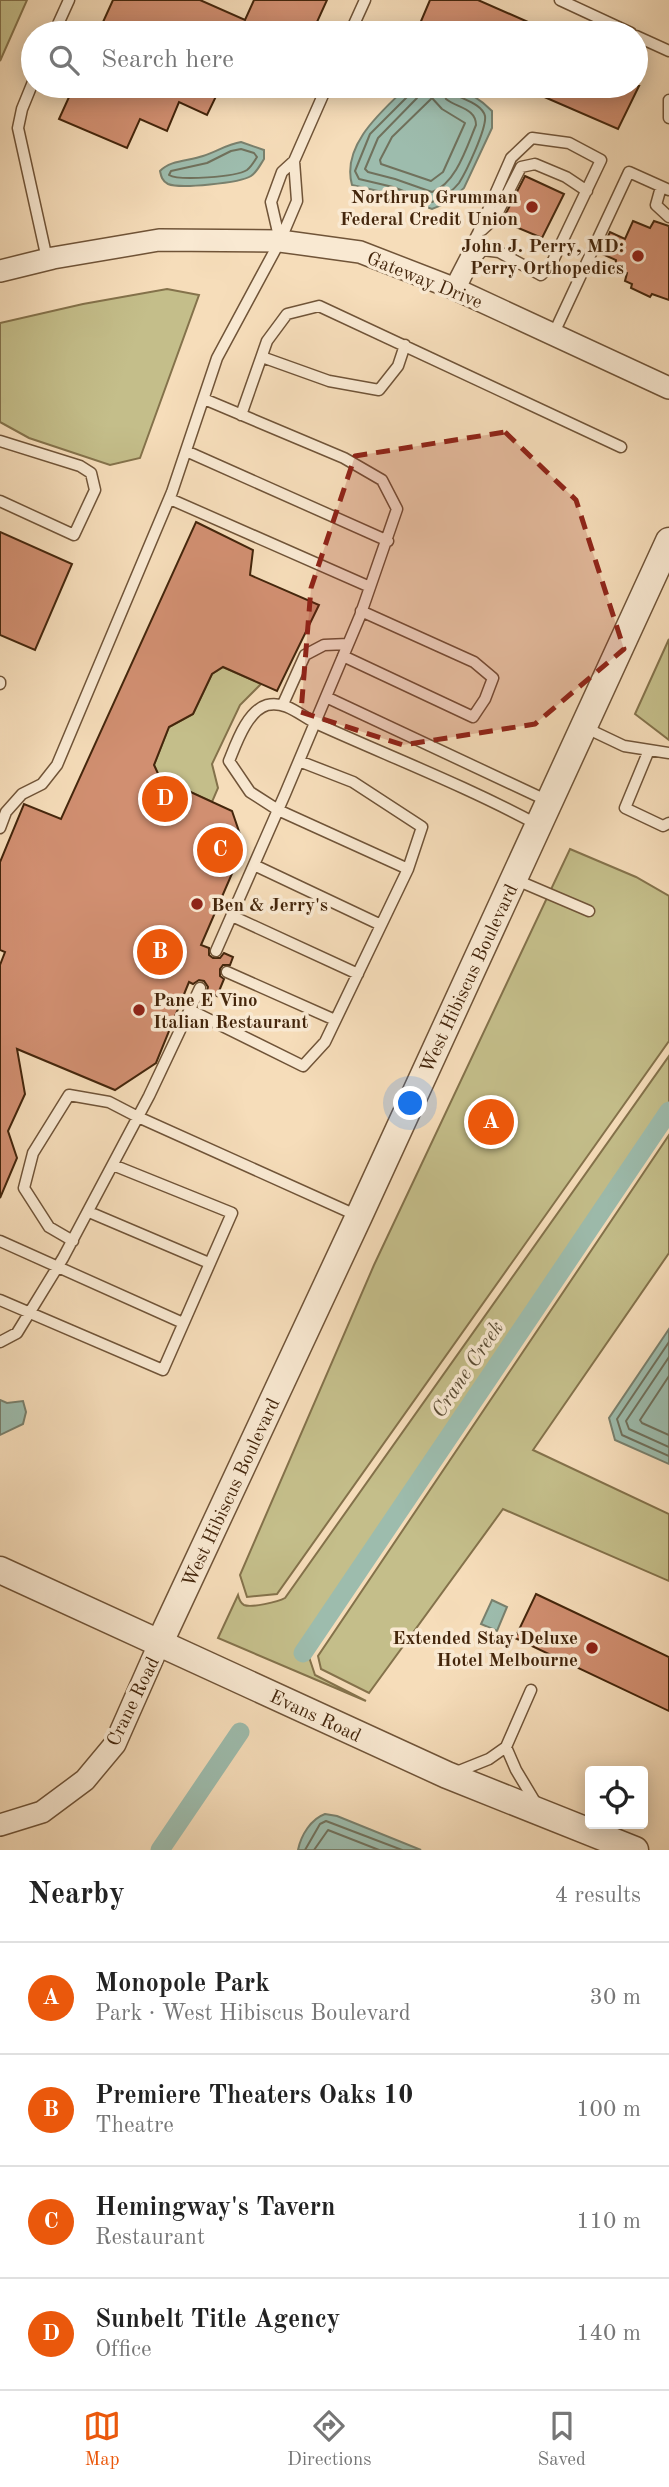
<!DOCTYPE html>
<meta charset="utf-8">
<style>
body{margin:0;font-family:"Old Standard TT",serif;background:#f2f2f2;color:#222}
.controls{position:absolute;right:21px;bottom:21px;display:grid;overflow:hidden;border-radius:7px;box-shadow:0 4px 18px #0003}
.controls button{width:63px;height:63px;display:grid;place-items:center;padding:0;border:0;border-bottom:2px solid #e0e0e0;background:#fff;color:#222;font:35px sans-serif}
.you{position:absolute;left:411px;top:1104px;width:24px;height:24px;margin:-18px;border:5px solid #fff;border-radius:50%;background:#1a73e8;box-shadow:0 0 0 10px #1a73e833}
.badge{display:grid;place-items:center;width:46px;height:46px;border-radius:50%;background:#ea580c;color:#fff;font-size:23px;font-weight:700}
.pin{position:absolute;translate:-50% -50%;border:4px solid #fff;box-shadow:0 2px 7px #0006}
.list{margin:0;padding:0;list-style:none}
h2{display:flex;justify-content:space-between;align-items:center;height:91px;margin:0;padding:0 28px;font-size:30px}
h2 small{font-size:23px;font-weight:400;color:#767676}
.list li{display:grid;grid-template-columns:46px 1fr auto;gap:21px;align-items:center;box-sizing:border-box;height:112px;padding:0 28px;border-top:2px solid #e0e0e0}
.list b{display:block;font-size:26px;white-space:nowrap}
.list p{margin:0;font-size:23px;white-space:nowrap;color:#767676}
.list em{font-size:23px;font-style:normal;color:#767676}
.icon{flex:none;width:38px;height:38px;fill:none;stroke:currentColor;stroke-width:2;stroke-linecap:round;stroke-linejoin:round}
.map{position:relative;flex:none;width:669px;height:1850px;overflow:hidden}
.search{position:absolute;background:#fff;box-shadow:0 4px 18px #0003;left:21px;right:21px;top:21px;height:77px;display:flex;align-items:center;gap:18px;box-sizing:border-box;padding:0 24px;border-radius:38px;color:#767676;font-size:26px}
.sheet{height:539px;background:#fff}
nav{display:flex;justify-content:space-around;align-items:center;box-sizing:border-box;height:98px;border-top:2px solid #e0e0e0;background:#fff;font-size:19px;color:#767676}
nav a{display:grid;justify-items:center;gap:4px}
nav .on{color:#ea580c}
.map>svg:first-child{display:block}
.green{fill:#c4be8a;stroke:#84724b;stroke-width:2}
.water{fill:#9dbcad;stroke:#79806d;stroke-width:2}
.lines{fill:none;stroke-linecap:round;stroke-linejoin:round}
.shore{stroke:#70715c;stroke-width:2}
.canal{stroke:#9dbcad;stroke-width:19}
.building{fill:#d18f71;stroke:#44260c;stroke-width:2}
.service-casing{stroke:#705438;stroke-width:13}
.minor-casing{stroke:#705438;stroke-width:24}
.tertiary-casing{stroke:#705438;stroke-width:29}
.service{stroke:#f9e9d2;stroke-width:10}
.minor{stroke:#f9e9d2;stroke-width:21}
.tertiary{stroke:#f9e9d2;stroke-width:26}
.marked{fill:#8f2418;fill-opacity:0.2;stroke:#8f2418;stroke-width:5;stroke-dasharray:14 9;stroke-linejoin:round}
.poi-dot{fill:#8f2418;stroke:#f9e9d2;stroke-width:2.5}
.labels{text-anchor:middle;stroke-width:7;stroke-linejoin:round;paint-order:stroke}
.poi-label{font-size:19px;font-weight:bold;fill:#44260c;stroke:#f9e9d2;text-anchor:end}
.street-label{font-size:19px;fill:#44260c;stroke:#f9e9d2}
.water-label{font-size:21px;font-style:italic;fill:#5a4c34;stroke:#f9e9d2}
</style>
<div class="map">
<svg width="669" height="1850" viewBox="0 0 669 1850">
<rect width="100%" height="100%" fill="#f6ddba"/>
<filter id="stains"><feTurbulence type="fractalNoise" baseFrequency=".00286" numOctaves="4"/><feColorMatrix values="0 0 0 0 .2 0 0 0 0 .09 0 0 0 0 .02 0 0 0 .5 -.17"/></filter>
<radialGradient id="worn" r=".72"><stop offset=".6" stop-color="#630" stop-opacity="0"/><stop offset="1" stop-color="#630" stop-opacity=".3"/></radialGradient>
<!-- green -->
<path class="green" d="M0,0H27L0,61Z
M167,289L199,295L140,458L110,465L29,438L0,422V323L83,304Z
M669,639V740L635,714Z
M223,667L261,684L240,705L212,764L218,788L212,802L160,778L154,765L169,727L193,714L212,674Z
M570,849L636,877L669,896V1041L277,1594L247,1597L240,1575L374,1265Z
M669,1056V1119L310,1651L309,1657L315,1675L366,1701L218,1638L238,1595C239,1599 240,1603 244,1605C251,1608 278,1602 285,1598Z
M669,1135V1253L533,1450L669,1514V1581L503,1509L369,1693L321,1669L318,1656Z"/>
<!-- water -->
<path class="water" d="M408,86C442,86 466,84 492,111V128L464,188L447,203L432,209L391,194L352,185C341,145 382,111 408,86Z
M241,142L264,150V159C260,165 257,172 251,176C240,183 180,189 168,184C162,181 161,176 160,171C170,160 189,161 203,156C217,152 227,144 241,142Z
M669,1329V1464L615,1440L609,1418Z
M0,1400L7,1403L23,1401L26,1412L23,1424L0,1435Z
M492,1600L507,1607L497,1631L481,1624Z
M325,1814L337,1816L421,1850H298C301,1835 311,1819 325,1814Z"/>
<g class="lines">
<!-- shore -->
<path class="shore" d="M412,86L410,94L370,134L355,171L359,179L393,187L432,202C442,198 452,192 459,183C466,172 487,128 485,116C482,104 464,100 454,94L451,86
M421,86L417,98L378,138L365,169L368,172L395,179L432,192C456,184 467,146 476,125C476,108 457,108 446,99L442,86
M432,98L442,109L465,123L443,172L431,181L381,164L380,160L392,137Z
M241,149L254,153L257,157C254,162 251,167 247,170C236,177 179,181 169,175L171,171L207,163L231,151Z
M669,1342L617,1419L622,1435L669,1456
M669,1357L626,1421L629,1429L669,1447
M669,1376L640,1420L642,1423L669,1435
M305,1850L320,1824L326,1821L402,1850
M314,1850L328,1830L379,1850"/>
<!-- canal -->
<path class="canal" d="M303,1653L669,1111
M160,1850L240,1732"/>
</g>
<!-- building -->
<path class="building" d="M113,0H200L245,20L254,0H327L312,33H98Z
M430,0H478L553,33H416Z
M74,86H221L207,115L179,102L167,131L140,119L127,148L59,119Z
M519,86H639L618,129Z
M525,176L564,194L542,238L502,221Z
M633,221L650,228L654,221L669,226V300L652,294L650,297L631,288L632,284L625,281L627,273L615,268L616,260L600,253L610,232L625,239Z
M196,522L253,550L250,575L319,605L277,691L223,667L212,674L193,714L169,727L154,765L160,778L232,811L244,846L201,945L209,948V955L213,958H220L224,953L233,957L230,965H223L220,969V976L224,979L217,996L207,991L208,987L204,981L199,980L193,984L189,982L156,1063L115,1090L17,1049L25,1094L8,1131L17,1158L0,1198V965L5,952L0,950V862L24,804L61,819Z
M0,532L72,564L35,650L0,635Z
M536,1594L669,1657V1711L515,1638Z"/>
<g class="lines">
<!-- service casing -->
<g class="service-casing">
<path id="service" d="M560,0L631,33
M54,33L69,0
M350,33L365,0
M636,36L669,51
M33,82L22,109L18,128L47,259
M669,100V118
M661,187L656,205L669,217
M482,230L495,218L521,167L535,164L566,177L587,191
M280,241L271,202L282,172L294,161L327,86
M450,287L478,233L511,158L532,138L569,143L601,160L550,267L541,275L499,252L483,250L475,259L459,292
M553,335L629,172L669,190
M262,357L329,381L379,390L398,366L405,345
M204,399L344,458L382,480L397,509L360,616L285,794L216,951
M241,415L267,341L287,314L319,306L621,447
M0,441L80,466L91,473L95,490L74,535L0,501
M186,451L388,541
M170,499L370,587
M343,656L473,717L485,699L493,678L474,662L361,611
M0,682V684
M326,697L548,801
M283,704L305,655L324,645L348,644
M584,727L624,746L669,753
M649,750L625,808L663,826L669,823
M0,828L6,812L22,794L42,784L57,765L172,492L217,358L280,241L297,201L294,161
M254,865L381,925
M408,869L278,810L250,792L229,761C236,744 247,711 267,705C287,700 303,718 320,725C393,758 468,787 538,825
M514,879L589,911
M232,916L358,974
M227,972L335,1020
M190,1010L303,1066L325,1042L408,869L422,827L353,782L299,761
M89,1212L209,1263
M0,1241L183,1323
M73,1241L49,1227L24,1188L33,1153L69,1095L109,1102L138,1117L358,1216
M0,1300L163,1370L232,1213L113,1165
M0,1342L17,1333L63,1258L149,1096L200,988
M506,1747L531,1690
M454,1773L489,1759L506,1747L516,1770L537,1805"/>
</g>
<!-- minor casing -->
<g class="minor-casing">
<path id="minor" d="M0,271L53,258L159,240L280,241L360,252L453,288L669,388
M0,1825L42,1812L85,1780L115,1744L160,1642"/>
</g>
<!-- tertiary casing -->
<g class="tertiary-casing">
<path id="tertiary" d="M0,1570L447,1775L635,1850
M160,1642L359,1216L669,541"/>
</g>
<!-- service -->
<use href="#service" class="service"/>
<!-- minor -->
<use href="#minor" class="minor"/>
<!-- tertiary -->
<use href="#tertiary" class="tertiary"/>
</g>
<!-- marked area -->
<path class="marked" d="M505,432L576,500L624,649L535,724L403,745L301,712L311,588L355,456Z"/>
<!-- markers -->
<g class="poi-dot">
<circle cx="532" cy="207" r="7"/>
<circle cx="638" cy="256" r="7"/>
<circle cx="197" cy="904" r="7"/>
<circle cx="139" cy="1010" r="7"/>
<circle cx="592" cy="1648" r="7"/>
</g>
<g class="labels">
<!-- poi labels -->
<g class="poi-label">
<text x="518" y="203">Northrup Grumman<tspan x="518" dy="22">Federal Credit Union</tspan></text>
<text x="624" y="252">John J. Perry, MD:<tspan x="624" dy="22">Perry Orthopedics</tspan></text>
<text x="211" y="911" text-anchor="start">Ben &amp; Jerry's</text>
<text x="153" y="1006" text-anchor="start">Pane E Vino<tspan x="153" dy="22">Italian Restaurant</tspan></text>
<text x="578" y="1644">Extended Stay Deluxe<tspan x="578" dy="22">Hotel Melbourne</tspan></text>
</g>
<!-- street labels -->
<g class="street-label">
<text transform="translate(425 279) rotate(22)" y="7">Gateway Drive</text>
<text transform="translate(468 978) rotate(-65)" y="7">West Hibiscus Boulevard</text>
<text transform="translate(230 1492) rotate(-65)" y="7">West Hibiscus Boulevard</text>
<text transform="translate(132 1701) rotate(-64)" y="7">Crane Road</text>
<text transform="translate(316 1715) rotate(25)" y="7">Evans Road</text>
</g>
<!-- water labels -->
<g class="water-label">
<text transform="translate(467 1369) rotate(-56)" y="7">Crane Creek</text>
</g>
</g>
<rect width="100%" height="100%" filter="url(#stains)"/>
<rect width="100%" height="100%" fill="url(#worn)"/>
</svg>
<div class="controls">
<button><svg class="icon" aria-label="locate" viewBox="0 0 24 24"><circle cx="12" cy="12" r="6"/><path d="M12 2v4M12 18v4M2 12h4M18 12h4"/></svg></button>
</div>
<div class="you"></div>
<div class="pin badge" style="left:491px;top:1122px">A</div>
<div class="pin badge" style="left:160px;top:952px">B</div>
<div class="pin badge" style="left:220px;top:850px">C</div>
<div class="pin badge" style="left:165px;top:799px">D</div>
<div class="search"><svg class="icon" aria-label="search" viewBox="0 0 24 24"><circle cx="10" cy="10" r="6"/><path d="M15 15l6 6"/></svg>Search here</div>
</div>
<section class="sheet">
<h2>Nearby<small>4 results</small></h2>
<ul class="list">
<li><span class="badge">A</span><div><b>Monopole Park</b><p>Park · West Hibiscus Boulevard</p></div><em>30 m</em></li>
<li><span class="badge">B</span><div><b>Premiere Theaters Oaks 10</b><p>Theatre</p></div><em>100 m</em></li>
<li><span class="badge">C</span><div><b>Hemingway's Tavern</b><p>Restaurant</p></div><em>110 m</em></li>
<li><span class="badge">D</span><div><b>Sunbelt Title Agency</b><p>Office</p></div><em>140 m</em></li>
</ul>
</section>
<nav>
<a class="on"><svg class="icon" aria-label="map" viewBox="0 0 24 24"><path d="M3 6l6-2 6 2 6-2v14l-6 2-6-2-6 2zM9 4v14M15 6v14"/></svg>Map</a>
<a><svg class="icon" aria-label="directions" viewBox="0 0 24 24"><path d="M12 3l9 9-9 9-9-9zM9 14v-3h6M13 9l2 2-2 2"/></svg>Directions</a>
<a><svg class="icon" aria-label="saved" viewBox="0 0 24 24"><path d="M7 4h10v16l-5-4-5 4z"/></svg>Saved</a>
</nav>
